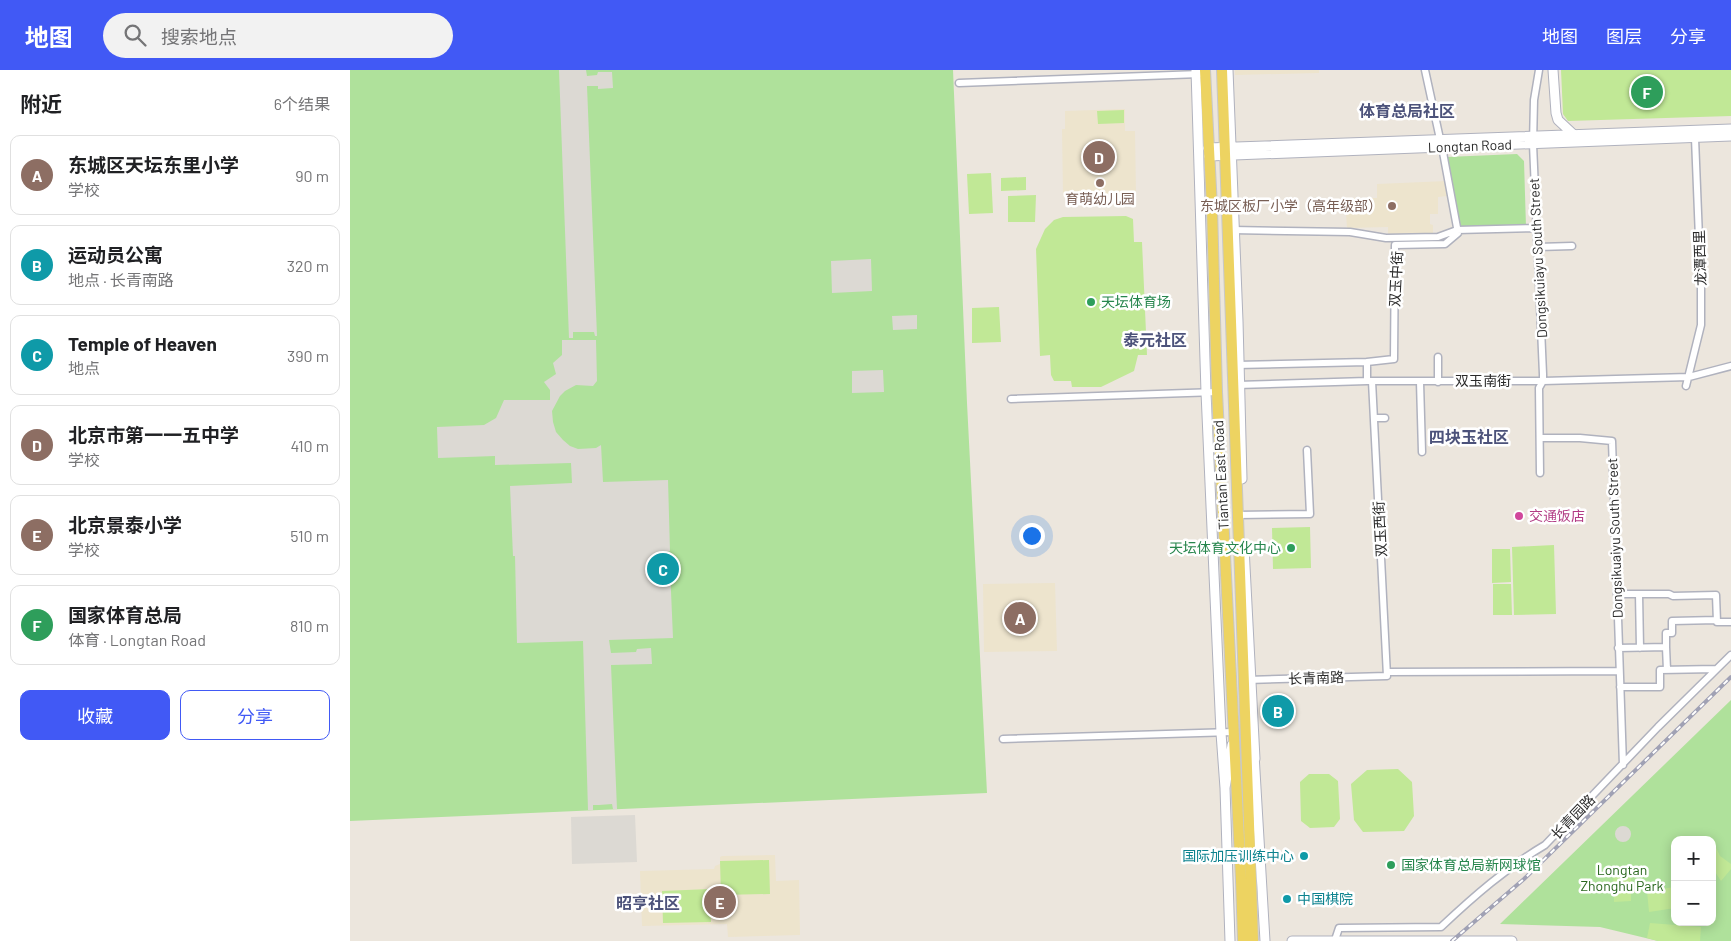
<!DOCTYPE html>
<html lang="zh">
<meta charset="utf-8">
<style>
body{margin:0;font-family:Barlow,"Noto Sans SC",sans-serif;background:#f2f2f2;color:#202124}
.controls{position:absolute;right:15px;bottom:15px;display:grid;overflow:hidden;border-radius:10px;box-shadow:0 2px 12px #0003}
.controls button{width:45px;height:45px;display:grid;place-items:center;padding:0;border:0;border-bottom:1px solid #e0e0e0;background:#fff;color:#202124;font:25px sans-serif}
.you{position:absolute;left:681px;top:465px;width:18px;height:18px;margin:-12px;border:4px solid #fff;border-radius:50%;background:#1a73e8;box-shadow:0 0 0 8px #1a73e833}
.badge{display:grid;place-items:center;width:32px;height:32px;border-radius:50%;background:#4159f5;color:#fff;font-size:16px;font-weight:700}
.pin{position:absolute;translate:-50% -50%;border:2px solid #fff;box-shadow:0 1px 5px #0006}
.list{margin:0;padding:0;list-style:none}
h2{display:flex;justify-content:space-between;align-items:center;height:65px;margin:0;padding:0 20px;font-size:21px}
h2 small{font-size:16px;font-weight:400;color:#757577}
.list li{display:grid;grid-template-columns:32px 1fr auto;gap:15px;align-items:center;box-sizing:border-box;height:80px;margin:0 10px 10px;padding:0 10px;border:1px solid #e0e0e0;border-radius:10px}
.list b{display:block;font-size:19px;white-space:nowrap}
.list p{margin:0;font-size:16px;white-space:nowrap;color:#757577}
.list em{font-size:16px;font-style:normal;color:#757577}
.actions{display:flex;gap:10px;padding:15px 20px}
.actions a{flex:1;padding:11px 0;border:1px solid #4159f5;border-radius:10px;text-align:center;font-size:18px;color:#4159f5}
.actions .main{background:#4159f5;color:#fff}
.icon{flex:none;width:28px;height:28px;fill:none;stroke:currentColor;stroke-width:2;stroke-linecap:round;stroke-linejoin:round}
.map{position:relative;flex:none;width:1381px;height:871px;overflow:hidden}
header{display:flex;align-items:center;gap:30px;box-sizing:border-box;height:70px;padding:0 25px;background:#4159f5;color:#fff}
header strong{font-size:24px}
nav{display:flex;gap:28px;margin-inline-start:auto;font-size:18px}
.search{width:350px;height:45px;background:#f2f2f2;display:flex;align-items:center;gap:12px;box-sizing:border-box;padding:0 18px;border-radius:28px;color:#757577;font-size:19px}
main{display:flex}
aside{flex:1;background:#fff}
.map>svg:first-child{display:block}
.education{fill:#ede4cd}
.green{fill:#afe19b;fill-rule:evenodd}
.pitch{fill:#c1e896}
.plaza{fill:#dcd9d3}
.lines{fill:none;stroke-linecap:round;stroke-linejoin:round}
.street-casing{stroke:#b0b2be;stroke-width:9}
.secondary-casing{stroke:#b0b2be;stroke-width:11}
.primary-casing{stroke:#c8c8c8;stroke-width:12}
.street{stroke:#fff;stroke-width:6}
.secondary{stroke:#fff;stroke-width:9}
.primary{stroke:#edd361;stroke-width:10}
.rail-casing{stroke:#a0a1b4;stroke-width:4}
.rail{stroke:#fff;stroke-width:2;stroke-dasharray:5.5;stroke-linecap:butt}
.primary-bridge-casing{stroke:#c8c8c8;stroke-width:12;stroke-linecap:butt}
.primary-bridge{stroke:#edd361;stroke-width:10}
.education-dot{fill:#8d6e63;stroke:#fff;stroke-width:2}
.leisure-dot{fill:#2e9e5b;stroke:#fff;stroke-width:2}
.hotel-dot{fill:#d1479c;stroke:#fff;stroke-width:2}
.culture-dot{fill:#0f9aa8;stroke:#fff;stroke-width:2}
.labels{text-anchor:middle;stroke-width:5;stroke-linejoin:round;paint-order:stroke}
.street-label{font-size:14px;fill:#2a2a2a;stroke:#fff}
.education-label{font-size:14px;fill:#785e54;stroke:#fff}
.leisure-label{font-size:14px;fill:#27864d;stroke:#fff;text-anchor:start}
.hotel-label{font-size:14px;fill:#b23c85;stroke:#fff;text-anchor:start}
.culture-label{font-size:14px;fill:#0d838f;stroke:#fff;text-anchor:end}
.park-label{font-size:14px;fill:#28661c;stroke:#fff}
.quarter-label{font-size:16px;font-weight:bold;fill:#4c527a;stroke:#fff}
</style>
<header>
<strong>地图</strong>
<div class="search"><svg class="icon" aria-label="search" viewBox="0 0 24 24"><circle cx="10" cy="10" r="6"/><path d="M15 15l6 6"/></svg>搜索地点</div>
<nav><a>地图</a><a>图层</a><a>分享</a></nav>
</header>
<main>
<aside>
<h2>附近<small>6个结果</small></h2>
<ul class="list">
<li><span class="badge" style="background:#8d6e63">A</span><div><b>东城区天坛东里小学</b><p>学校</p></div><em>90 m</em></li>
<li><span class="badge" style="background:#0f9aa8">B</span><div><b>运动员公寓</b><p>地点 · 长青南路</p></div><em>320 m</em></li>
<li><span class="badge" style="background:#0f9aa8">C</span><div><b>Temple of Heaven</b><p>地点</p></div><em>390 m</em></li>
<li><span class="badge" style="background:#8d6e63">D</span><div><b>北京市第一一五中学</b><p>学校</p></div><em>410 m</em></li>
<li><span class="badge" style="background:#8d6e63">E</span><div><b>北京景泰小学</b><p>学校</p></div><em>510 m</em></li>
<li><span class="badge" style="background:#2e9e5b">F</span><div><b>国家体育总局</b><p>体育 · Longtan Road</p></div><em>810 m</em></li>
</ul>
<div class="actions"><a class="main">收藏</a><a>分享</a></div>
</aside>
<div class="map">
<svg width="1381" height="871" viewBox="0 0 1381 871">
<rect width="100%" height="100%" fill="#ece6dd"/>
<!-- education -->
<path class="education" d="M885,0H969V3L885,5Z
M775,39V61H785L786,125L713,126L712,59H715V41Z
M1097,111V126L1088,127V144H1080V154L1083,155V166L1038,165V157L997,158L995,128H1027V114Z
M705,513L707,581L634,582L633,514Z
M425,785L426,811L449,810L450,865L378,867L377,854L292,856L290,801L364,799L365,796L370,794V787L372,786Z"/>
<!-- green -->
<path class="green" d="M0,0H603L617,333L637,723L0,751Z
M1167,84L1174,91L1176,157L1114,158L1109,155L1097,87Z
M1381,630V871H1308L1250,857L1150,854ZM1325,770H1362V852H1325Z"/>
<!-- pitch -->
<path class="pitch" d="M1211,0H1381V46L1218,51L1213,44Z
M774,40V53L748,54L747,41Z
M641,103L643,143L619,144L617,104Z
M676,107V120L651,121V108Z
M686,125L685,152H658V126Z
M776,146L783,149L784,172H792L797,285H788L784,301L751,317H722L721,311H704L701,305L700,285L690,286L686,179L695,159L704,150L713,147Z
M649,237L651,272L622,273V238Z
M960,457L961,498L923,499L922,458Z
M1204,475L1206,544L1164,545L1162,477Z
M1142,479H1160L1161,512L1142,513Z
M1143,514H1161L1162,545H1143Z
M1048,699L1062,712L1064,746L1054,761L1013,762L1004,750L1001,714L1017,700Z
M959,704H979L988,711L990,749L984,757L960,758L951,751L950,712Z
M1362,769L1370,786L1381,794V799L1371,811L1362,797L1361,770Z
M419,790L420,824L371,825L370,791Z
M1263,798H1281V831L1264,832Z
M1325,817V838L1299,842L1297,821Z
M360,819L361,852L313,853L312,821Z
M1300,853L1351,857L1350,871H1308L1297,868Z"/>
<!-- plaza -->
<path class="plaza" d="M209,0H236L237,6L247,5L248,2H262L263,18L248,19V16H237L247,266H245L244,262H223V268H219Z
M521,189L522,221L482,223L481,191Z
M567,245V259L543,260L542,246Z
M212,270H246L247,311L243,316L226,315L215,321L210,326L202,341L203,352L206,362L213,370L220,376L228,379L246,378L251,375L253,412L318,410L320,481L318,482V490L319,498H320L323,568L259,570L261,583L286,582L287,579L301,578L302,594L261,595L267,739H263L262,734L249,735H243V740H238L233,571L167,573L165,486H163L160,416L222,413L221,393L145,395V386L88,388L87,357L134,355L146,348L154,330H200V320L194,312L206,304L203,293L212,285Z
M533,300L534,322L502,323V301Z
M285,745L287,792L222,794L221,747Z
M1265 764a8 8 0 1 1 16 0a8 8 0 1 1-16 0Z"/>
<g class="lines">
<!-- street casing -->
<g class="street-casing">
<path id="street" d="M1075,0L1090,69
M1189,0L1184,30L1183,74L1193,304V311L1189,318L1190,403
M609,13L850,4
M882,160L1000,162L1036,168L1088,167L1107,160L1186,158
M1188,177L1222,176
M1088,287V312
M886,295L1017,292
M1017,311V292L1044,289L1045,175L1095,174L1108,163L1092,77
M1070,312L1072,382
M887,315L1017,311H1193L1339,307L1381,296
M1336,316L1351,255V218L1345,68
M661,329L867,322
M1024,348H1035
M1190,368H1230L1262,371L1273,695
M887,445L960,444L957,380
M1267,524H1319L1323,526L1366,525L1367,552H1381
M1289,524L1290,578
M1316,577L1317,600
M1268,578L1316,577V563H1322V551L1367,550
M1037,602L1269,601
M897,610L1037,606L1022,311
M1270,617H1310V600L1366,599
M653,669L883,662
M985,870L989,858L1091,857C1124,826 1156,798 1195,775L1308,657L1381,585"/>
</g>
<!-- secondary casing -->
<g class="secondary-casing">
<path id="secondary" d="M846,0L856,322L871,663L875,718
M878,0L888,251L892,409
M1203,0L1206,43L1208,50L1223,64
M858,78L1381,59
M859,86L1381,66
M894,477L905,689
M904,684L915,871
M880,871L875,718L882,675
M942,871H1162"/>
</g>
<!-- primary casing -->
<g class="primary-casing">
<path id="primary" d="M855,0L862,138L867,322L891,810
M872,0L901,810"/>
</g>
<!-- street -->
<use href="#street" class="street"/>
<!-- secondary -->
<use href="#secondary" class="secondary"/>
<!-- primary -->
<use href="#primary" class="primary"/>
<!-- rail casing -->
<g class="rail-casing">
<path id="rail" d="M1102,871L1174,809L1381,607"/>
</g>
<!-- rail -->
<use href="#rail" class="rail"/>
<!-- primary-bridge casing -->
<g class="primary-bridge-casing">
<path id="primary-bridge" d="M891,810L893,871
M901,810L903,871"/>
</g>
<!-- primary-bridge -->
<use href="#primary-bridge" class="primary-bridge"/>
</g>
<!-- markers -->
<g class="education-dot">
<circle cx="750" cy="113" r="5"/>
<circle cx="1042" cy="136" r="5"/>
</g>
<g class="leisure-dot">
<circle cx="741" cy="232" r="5"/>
<circle cx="941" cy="478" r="5"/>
<circle cx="1041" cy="795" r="5"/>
</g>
<circle class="hotel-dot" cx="1169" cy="446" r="5"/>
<g class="culture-dot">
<circle cx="954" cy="786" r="5"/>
<circle cx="937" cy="829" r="5"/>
</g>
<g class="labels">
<!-- street labels -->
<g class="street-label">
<text transform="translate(1120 76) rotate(-2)" y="5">Longtan Road</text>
<text transform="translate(1188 188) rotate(-93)" y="5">Dongsikuiayu South Street</text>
<text transform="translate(1350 188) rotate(-92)" y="5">龙潭西里</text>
<text transform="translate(1046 209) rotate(-87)" y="5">双玉中街</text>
<text x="1133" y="316">双玉南街</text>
<text transform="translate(871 405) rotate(-93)" y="5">Tiantan East Road</text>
<text transform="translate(1030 459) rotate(-93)" y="5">双玉西街</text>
<text transform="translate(1265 468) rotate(-92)" y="5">Dongsikuaiyu South Street</text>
<text transform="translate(966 608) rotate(-2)" y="5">长青南路</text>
<text transform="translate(1223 747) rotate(-46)" y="5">长青园路</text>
</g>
<!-- education labels -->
<g class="education-label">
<text x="750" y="134">育萌幼儿园</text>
<text x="1032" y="141" text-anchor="end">东城区板厂小学（高年级部）</text>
</g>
<!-- leisure labels -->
<g class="leisure-label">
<text x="751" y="237">天坛体育场</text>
<text x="931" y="483" text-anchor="end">天坛体育文化中心</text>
<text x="1051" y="800">国家体育总局新网球馆</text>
</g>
<!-- hotel labels -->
<g class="hotel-label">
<text x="1179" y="451">交通饭店</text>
</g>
<!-- culture labels -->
<g class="culture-label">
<text x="944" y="791">国际加压训练中心</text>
<text x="947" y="834" text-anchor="start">中国棋院</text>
</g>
<!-- park labels -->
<g class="park-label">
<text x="1272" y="805">Longtan<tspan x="1272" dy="16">Zhonghu Park</tspan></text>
</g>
<!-- quarter labels -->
<g class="quarter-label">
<text x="1057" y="47">体育总局社区</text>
<text x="805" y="276">泰元社区</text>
<text x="1119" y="373">四块玉社区</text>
<text x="298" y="839">昭亨社区</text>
</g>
</g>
</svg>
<div class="controls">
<button>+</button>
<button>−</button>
</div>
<div class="you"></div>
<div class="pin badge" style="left:670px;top:548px;background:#8d6e63">A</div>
<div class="pin badge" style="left:928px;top:641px;background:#0f9aa8">B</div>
<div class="pin badge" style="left:313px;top:499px;background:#0f9aa8">C</div>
<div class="pin badge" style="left:749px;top:87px;background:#8d6e63">D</div>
<div class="pin badge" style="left:370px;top:832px;background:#8d6e63">E</div>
<div class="pin badge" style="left:1297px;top:22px;background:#2e9e5b">F</div>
</div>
</main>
